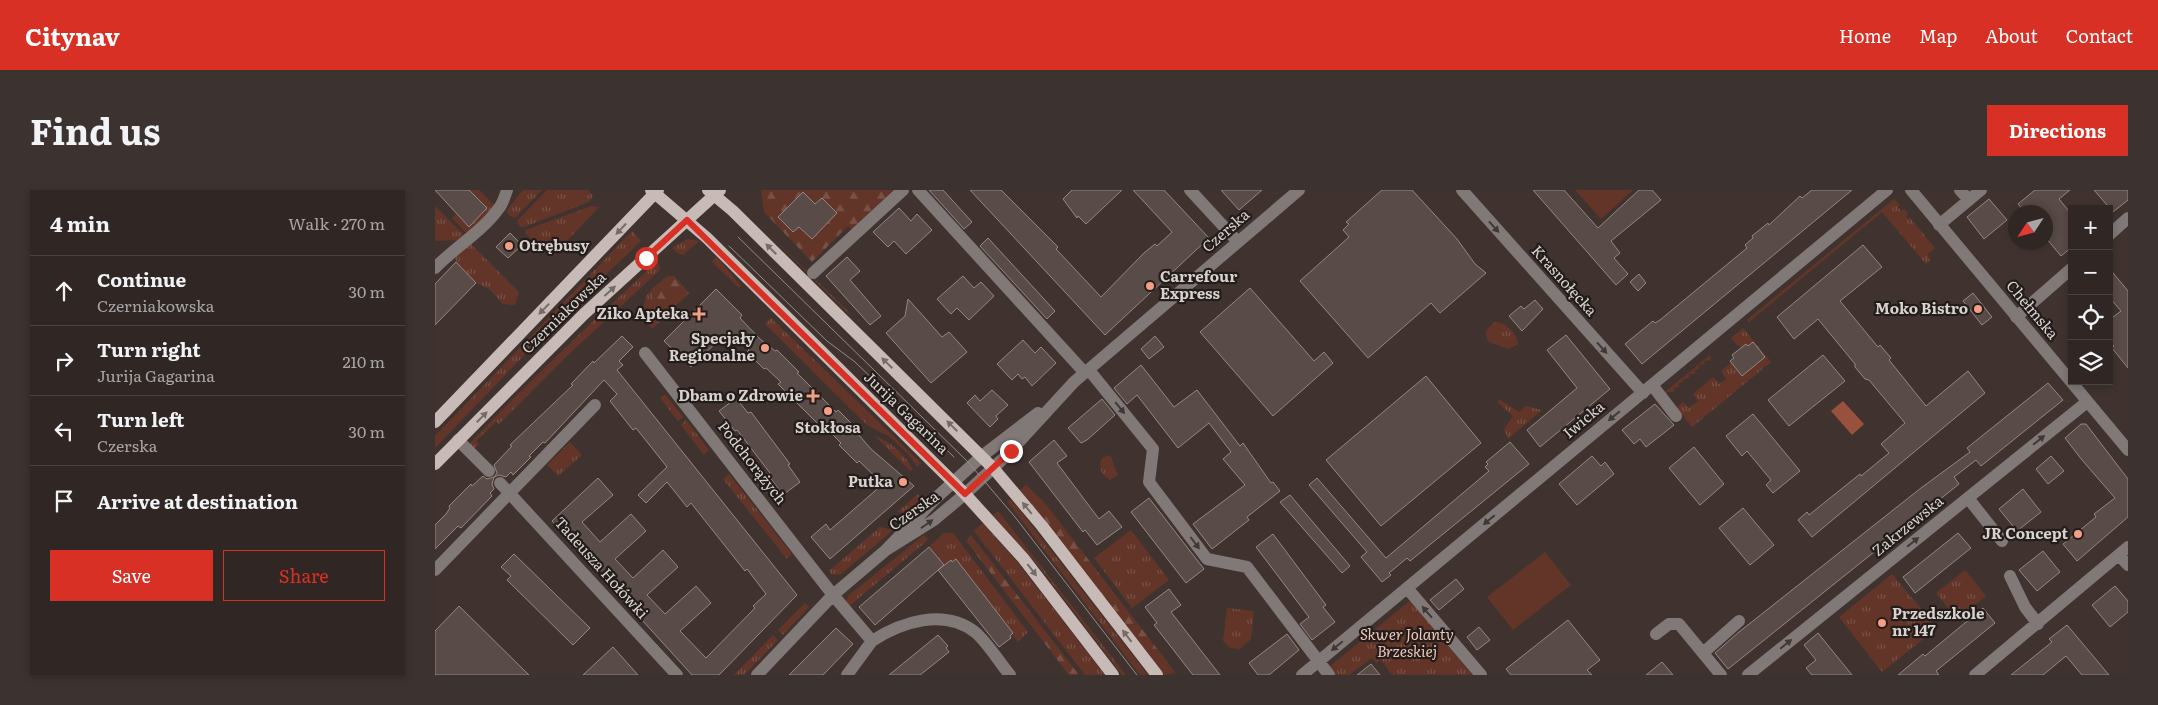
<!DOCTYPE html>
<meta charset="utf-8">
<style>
body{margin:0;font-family:Literata,serif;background:#3c3230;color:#f1f3f6}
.controls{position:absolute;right:15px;top:15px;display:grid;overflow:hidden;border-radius:0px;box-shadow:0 2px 8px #0003}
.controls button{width:45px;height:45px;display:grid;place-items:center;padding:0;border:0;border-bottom:1px solid #4b4341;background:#302623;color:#f1f3f6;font:25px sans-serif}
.compass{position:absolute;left:1573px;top:15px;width:45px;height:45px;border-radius:50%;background:#302623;box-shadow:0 2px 8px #0003;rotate:234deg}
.stop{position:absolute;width:15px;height:15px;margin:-11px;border:4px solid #d93025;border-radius:50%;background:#fff}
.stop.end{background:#d93025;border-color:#fff;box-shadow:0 1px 5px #0008}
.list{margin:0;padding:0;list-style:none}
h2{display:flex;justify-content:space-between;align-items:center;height:65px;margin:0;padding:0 20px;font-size:21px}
h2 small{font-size:16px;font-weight:400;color:#a8a5a6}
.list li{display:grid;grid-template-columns:32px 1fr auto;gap:15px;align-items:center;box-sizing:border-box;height:70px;padding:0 20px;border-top:1px solid #4b4341}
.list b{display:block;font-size:19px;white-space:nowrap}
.list p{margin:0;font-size:16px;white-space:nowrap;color:#a8a5a6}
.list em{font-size:16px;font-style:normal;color:#a8a5a6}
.actions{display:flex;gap:10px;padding:15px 20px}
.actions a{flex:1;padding:11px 0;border:1px solid #d93025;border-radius:0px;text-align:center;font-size:18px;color:#d93025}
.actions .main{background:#d93025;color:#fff}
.icon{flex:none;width:28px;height:28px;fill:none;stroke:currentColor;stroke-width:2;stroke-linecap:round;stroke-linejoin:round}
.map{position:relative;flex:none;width:1693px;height:485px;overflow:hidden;border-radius:0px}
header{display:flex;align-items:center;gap:30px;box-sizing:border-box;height:70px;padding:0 25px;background:#d93025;color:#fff}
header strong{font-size:24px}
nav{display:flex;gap:28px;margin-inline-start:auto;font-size:18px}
.intro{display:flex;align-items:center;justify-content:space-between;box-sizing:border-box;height:120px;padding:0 30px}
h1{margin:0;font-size:35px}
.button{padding:12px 22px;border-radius:0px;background:#d93025;color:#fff;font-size:18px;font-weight:700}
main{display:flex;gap:30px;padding:0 30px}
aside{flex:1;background:#302623;border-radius:0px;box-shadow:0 2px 8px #0003}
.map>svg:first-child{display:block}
.grass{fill:url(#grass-tufts)}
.forest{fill:url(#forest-firs)}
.pitch{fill:#623528}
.water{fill:#98513d}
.building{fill:#594b47;stroke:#968783}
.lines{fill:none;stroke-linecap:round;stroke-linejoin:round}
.minor{stroke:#807977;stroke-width:12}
.major{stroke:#c8bbb7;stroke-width:12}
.tram{stroke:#948a86;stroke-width:1}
.oneway{fill:#3e3836}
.oneway2{fill:#756c68}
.route{stroke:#d93025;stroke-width:6}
.poi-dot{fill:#f49e86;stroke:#221c1a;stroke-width:2}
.labels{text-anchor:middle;stroke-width:4.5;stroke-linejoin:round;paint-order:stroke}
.street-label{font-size:15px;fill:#dad2cf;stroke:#221c1a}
.poi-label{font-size:15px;font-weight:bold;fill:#dad2cf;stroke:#221c1a;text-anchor:end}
.park-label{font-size:15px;font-style:italic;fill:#f1c6ba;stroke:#221c1a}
</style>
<header>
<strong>Citynav</strong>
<nav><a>Home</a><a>Map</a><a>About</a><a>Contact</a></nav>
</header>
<div class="intro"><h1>Find us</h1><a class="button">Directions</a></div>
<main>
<aside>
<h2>4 min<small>Walk · 270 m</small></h2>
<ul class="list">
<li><svg class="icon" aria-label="ahead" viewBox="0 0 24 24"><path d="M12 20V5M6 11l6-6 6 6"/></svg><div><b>Continue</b><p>Czerniakowska</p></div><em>30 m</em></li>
<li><svg class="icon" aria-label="right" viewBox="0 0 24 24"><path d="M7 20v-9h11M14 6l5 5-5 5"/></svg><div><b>Turn right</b><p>Jurija Gagarina</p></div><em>210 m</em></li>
<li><svg class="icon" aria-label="left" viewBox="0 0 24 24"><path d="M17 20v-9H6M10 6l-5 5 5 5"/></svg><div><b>Turn left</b><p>Czerska</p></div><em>30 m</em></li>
<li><svg class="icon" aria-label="arrive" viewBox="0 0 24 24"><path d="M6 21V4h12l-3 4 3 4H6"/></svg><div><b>Arrive at destination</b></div></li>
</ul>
<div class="actions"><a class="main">Save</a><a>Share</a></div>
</aside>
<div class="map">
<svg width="1693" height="485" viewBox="0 0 1693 485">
<defs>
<pattern id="grass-tufts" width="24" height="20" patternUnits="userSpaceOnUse" patternTransform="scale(1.25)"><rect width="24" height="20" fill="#623528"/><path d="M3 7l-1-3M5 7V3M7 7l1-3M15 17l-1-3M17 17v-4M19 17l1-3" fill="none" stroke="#785146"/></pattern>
<pattern id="forest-firs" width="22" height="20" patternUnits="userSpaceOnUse" patternTransform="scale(1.25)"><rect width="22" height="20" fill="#623528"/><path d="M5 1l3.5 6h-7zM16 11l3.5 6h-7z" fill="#785146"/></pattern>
</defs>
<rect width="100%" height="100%" fill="#40332f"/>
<!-- grass -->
<path class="grass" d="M34,0H44L60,16L33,45L17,28L21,24L34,37L42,29Z
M88,0H107L81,27H77L73,24L72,20Z
M112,0H153L158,6L154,12L89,37H85L82,32L84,29Z
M1459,9L1465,15L1463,17L1466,21L1469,19L1473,24L1471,26L1473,29L1475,28L1500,58L1493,64L1495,71L1491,74L1447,22L1314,132L1312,130Z
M0,16L32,48L30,50L0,51Z
M156,16L164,17L117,67L90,43L91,40Z
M318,29L411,119L418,128Z
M197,41L206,51L120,133L0,258V246Z
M252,49L264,51L248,65L243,63L237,58Z
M36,54L84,102L80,115L68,114L54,99L41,93L21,72L20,65Z
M281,66L306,96L304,98L277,72Z
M223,71L225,79L223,82L133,165L64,234L61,232L41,251L44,254L38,260L35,256L36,252C96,189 159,130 223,71Z
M217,99L220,111L212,133L206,128L211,106Z
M336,128L486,273L482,277L474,265L455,247L432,235L330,134Z
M1060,132C1070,131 1083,145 1083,154L1074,159L1054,152C1048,143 1052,138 1060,132Z
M1308,138L1336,172L1257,237L1242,218L1248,212L1254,218L1263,211L1258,204L1278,187L1284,194L1291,189L1286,181L1296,173L1307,186L1330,167L1318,152L1313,156L1311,154L1305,159L1306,156H1303L1296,148Z
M1275,165L1276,170L1269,171L1270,174L1264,175V179L1260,180V184H1254V188L1248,189V192L1244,193V197L1239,198V202H1232V205L1229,203Z
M230,204L248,227L243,231L225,208Z
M1064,209L1084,222L1091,216L1107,220L1073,249L1069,239L1078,226L1062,212Z
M251,230L274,260L269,265L246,235Z
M440,246C456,252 470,264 478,280L475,281Z
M135,252L147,265L123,286L112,275Z
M675,265L683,285L675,290C666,284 663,279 667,268Z
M294,284L357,364L352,369L288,289Z
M483,304L486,308L474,325L462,322Z
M576,309L713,485H705L574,314L572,312Z
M563,321L691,485H687L606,379L558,325Z
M548,333L582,372L670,485H650L539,341Z
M445,337L458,340L405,385L396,384L394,381Z
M696,340L734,390L697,418L659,368Z
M509,343H518L593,442L583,452L577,444L578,442L521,370L510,375L494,357Z
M489,345L493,350L413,417L411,411L414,405Z
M1530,380L1551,406L1522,429L1501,403Z
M1457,384L1502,438L1447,482L1404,427Z
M976,410L1037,485H957L946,470L941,473L937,468L914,485H900L894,477Z
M370,413L374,417L348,445L343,440Z
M792,418L819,421L816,449L805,459L795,458L788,451Z
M338,445L343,450L309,485H299Z"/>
<!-- forest -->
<path class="forest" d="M326,0H468L420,42L413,36L377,72L329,22Z
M232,86H239L254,103L217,139L212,133L220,111L217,99Z
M591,295L609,312L740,482V483L729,485L585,300Z
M536,345L644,485H634L531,351Z"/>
<!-- pitch -->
<path class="pitch" d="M1140,0H1198L1166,29Z
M1110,362L1136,395L1078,440L1052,407Z"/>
<!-- water -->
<path class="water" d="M1408,211L1429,234L1417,245L1396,221Z"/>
<!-- building -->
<path class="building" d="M0,0H34L52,18L34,37Z
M494,0H508L537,32L529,39Z
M535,0H566L623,57L621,59L666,107L709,63L720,54L722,56L737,42L698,0H729L774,48L670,145Z
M637,0H687L651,34L643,26L642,28L628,9Z
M786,0H827L804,20Z
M947,0H977L1022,49L1040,74L1051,83L1005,123L996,113L933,168L865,91L914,47L908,40L914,34L911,32Z
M1098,0H1129L1163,38L1204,0H1217L1226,10L1176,51L1185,63L1179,68L1193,84L1181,95Z
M1377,0H1417L1207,174L1190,154L1218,131L1220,133L1225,130L1312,58L1310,55L1318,48L1317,46L1333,33L1334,35L1365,6L1367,8Z
M1600,0H1635L1624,9L1637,25V57L1626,66L1610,47V22H1590L1583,14Z
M1659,0H1693V10L1678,22Z
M368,2L380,14L387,8L402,23L377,49L364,37L358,42L343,27Z
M1554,9L1572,30L1549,49L1532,27Z
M464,18L476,31L482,24L497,40L471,64L459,51L453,57L438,42Z
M75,43L87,55L73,68L61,57Z
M553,48L620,121L612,129L545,56Z
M1428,55L1447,77L1405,111L1443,157L1445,155L1456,168L1454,170L1491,216L1533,181L1550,203L1377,347L1363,330L1372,322L1374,325L1425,284L1426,286L1454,263L1446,254L1470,233L1434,190L1430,189L1420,177V174L1383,129L1359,149L1342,127Z
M412,67L425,81L415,90L446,126L435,135L391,86Z
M21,72L41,93L0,135V94Z
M1674,78L1693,101V178L1677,158L1679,156L1674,151V130L1686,121L1674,107Z
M1204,84L1211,93L1203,101L1195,92Z
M528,86L539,98L546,92L559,106L534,130L522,118L516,124L502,109Z
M815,98L879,171L889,162L898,173L838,226L765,142Z
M281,99L307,125L305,128L325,149L340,161L342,160L364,182L362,183L401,222L403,220L425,242L423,244L436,259L479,296L395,369L376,347L391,334L395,340L448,294L424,271L422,273L404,255L406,253L392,239L390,241L343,194L346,192L331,178L329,179L312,162L314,160L294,140L256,177L229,151Z
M1538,103L1557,127L1547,135L1528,111Z
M473,109L507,147L514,142L532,162L496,193L451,143L470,126Z
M1100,110L1108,119L1087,141L1074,126L1086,116L1089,119Z
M1131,145L1175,199L1105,257L1092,240L1142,198L1112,160Z
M187,146L198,157L184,171L188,175L182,180L362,405L284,485H257L117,331L163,288L178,305L147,332L165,352L196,324L211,341L180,369L198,388L228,360L243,377L212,405L230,424L261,396L276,413L245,441L271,468L320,418L318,416L331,404L312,379L310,381L256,313L252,317L232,292L211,313L203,305L232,277L201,238L198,240L175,211L182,204L169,190L110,253L108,252L94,266L96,267L78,285L76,282L71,287L64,285L59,287L57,294L59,299L55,303L57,306L26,338L23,336L0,359V335L11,324L15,318L14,316L36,294L37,296L48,286L52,289L59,287L62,283L59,275L77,256L75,255L138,195L136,194L158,171L159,173Z
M720,146L729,157L714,169L706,159Z
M588,150L600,163L606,157L621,173L597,196L590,187L587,189L583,184L577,190L562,174Z
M1318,152L1330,167L1307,186L1295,171L1299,168L1297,165L1311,154L1313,156Z
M1388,165L1410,191L1354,236L1333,210Z
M706,175L739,217L762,200L805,256L808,253L836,293L838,292L845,301L812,327L814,330L777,359L758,334L810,295L788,269L796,262L774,233L743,258L702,205L692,214L679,198Z
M991,186L1046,253L946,336L891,270Z
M1613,193L1628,210L1546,276L1541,270L1519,287L1524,294L1293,479L1280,463L1304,442L1486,298L1535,262L1532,258Z
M557,200L573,215L561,226L563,229L555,237L532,213L540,205L545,211Z
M301,208L313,223L316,222L355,274L353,275L365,292L348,305L333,285L335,283L302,240L300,241L284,221Z
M667,209L680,225L652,250L646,253L633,238Z
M1220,214L1239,235L1211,257L1205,249L1199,254L1187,240Z
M1318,224L1365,281L1338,303L1331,295L1336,290L1312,261L1307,266L1291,246Z
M1646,234H1651L1693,289V327L1642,371L1628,354L1661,327L1659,324L1680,308L1647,270L1630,248Z
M619,250L632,266L622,273L664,329L674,321L687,337L662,355L650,340L648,342L594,272Z
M1075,252L1094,274L975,371L972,368L954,383L956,385L947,392L926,367L932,362L874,295L882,288L951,368L1054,281L1050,277L1053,274L1051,272Z
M1259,257L1289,294L1265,315L1234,278Z
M1157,266L1166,276L1170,272L1179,284L1142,315L1124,294Z
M1616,266L1629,281L1613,294L1601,279Z
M1588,299L1606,322L1582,341L1564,319Z
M855,305L915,376L907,383L845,312Z
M714,308L769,379L751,393L696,322Z
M1308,318L1339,355L1315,375L1284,338Z
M1523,343L1536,358L1480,403L1468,387Z
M838,344L891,415L888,417L900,432L877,450L865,434L874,427L821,357Z
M494,357L509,375L440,435L424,417Z
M1608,361L1625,382L1602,401L1584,380Z
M79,364L155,438L138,455L72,390L76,386L66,377Z
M521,369L578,443L575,446L576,448L564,457L503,380L516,370L517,372Z
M1021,389L1029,399L1004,420L995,410Z
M1680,396L1693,411V422L1675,437L1657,415Z
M734,399L746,415L736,422L785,485H758L719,435L722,433L710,417Z
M24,416L94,485H0V441Z
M1548,418L1560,433L1501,481L1504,485H1463L1488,464L1490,466Z
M1133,430L1165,470L1152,480L1157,485H1076L1071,479Z
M1632,435L1674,485H1647L1631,466L1608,485H1576L1617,452L1614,449Z
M1044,437L1055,450L1042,460L1032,447Z
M401,438L418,454L388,485H354Z
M1383,443L1387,448L1417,485H1377L1371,478L1381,470L1369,455Z
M852,444L864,460L834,485H823L814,473Z
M503,445L513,456L511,458L514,462L485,485H454Z
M178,457L203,485H148Z
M1227,472L1238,485H1211Z
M936,474L945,485H922Z"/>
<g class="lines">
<!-- minor -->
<path class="minor" d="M483,0L650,183
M755,0L803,52
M1027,0L1208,203
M1476,0L1693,260
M1525,0L1534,10
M1504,35L1546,0
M1674,45L1693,28
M0,78C20,57 47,42 64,18C68,13 70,6 72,0
M378,83L468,0
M1581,127L1637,78
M210,163L398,405L437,451C466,432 509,418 540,442C553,453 564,472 575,485
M654,180L718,259L714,292L772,369L812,377L894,485
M1217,195L1241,226
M23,250L54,281
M65,293L242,485
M1533,308L1567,351
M451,360L499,330L530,304L571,266L639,192L864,0
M1684,365L1693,375
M0,380L160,215
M1575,386L1590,417L1603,434
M972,398L1046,485
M1221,444L1234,434H1244L1286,485
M1268,463L1304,431
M322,485L398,405L451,360L502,307L547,266L603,223
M412,485L437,451
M867,485L1452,0
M1313,485L1652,212
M1540,485L1693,357"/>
<!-- major -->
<path class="major" d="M216,0L272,48L530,304L588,368L678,485
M273,0L298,21L559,279L607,336L722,485
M0,232L223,0
M0,274L149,124L285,0"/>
<!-- tram -->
<path class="tram" d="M303,47L533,272L580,327L702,485
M294,56L392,151L420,172L519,267"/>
</g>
<!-- one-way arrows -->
<defs><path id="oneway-solid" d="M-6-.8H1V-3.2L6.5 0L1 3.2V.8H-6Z" transform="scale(1.25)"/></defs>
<g class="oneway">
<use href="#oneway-solid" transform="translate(1059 37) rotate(48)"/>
<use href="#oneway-solid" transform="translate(1167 158) rotate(48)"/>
<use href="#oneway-solid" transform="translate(685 218) rotate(51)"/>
<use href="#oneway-solid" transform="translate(1179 226) rotate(140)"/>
<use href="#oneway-solid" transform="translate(1604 250) rotate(-39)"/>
<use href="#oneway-solid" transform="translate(1054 330) rotate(140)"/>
<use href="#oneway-solid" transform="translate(492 334) rotate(-35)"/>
<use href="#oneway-solid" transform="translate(1478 352) rotate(-39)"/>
<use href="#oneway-solid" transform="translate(760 353) rotate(53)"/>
<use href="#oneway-solid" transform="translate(992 422) rotate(-131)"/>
<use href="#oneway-solid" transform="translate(1351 454) rotate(-39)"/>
<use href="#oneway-solid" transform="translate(902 456) rotate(140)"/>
</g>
<g class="oneway2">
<use href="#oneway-solid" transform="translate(186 39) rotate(133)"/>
<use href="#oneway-solid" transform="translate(336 59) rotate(-135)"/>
<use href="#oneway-solid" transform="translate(175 101) rotate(-42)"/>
<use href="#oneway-solid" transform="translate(109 119) rotate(134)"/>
<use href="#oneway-solid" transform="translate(452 173) rotate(-136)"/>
<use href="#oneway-solid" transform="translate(47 227) rotate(-45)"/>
<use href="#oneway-solid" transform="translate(517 236) rotate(-135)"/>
<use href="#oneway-solid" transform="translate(592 318) rotate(-129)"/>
<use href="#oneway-solid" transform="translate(597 380) rotate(52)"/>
<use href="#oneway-solid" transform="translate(692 446) rotate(-128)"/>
</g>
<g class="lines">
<!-- route -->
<path class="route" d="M211,68L252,30L530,304L576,261"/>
</g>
<!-- markers -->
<g class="poi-dot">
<circle cx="74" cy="56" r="5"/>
<circle cx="715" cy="96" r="5"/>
<circle cx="1543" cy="119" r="5"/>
<path d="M261.5 116.5h5v5h5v5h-5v5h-5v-5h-5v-5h5z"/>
<circle cx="330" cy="158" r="5"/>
<path d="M375.5 198.5h5v5h5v5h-5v5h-5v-5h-5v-5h5z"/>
<circle cx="393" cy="221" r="5"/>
<circle cx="468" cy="292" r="5"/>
<circle cx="1643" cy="344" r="5"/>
<circle cx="1447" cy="433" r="5"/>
</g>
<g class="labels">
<!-- street labels -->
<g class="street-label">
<text transform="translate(791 41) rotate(-41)" y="5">Czerska</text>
<text transform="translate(1129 91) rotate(48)" y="5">Krasnołęcka</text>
<text transform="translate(1597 120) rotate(50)" y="5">Chełmska</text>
<text transform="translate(129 123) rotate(-44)" y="5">Czerniakowska</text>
<text transform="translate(471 223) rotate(44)" y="5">Jurija Gagarina</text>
<text transform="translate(1149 230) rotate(-40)" y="5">Iwicka</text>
<text transform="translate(317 273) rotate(52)" y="5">Podchorążych</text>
<text transform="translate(479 321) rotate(-35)" y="5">Czerska</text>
<text transform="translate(1473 336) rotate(-39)" y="5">Zakrzewska</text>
<text transform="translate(166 378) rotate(48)" y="5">Tadeusza Hołówki</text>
</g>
<!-- poi labels -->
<g class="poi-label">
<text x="84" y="61" text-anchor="start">Otrębusy</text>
<text x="725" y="92" text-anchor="start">Carrefour<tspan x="725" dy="17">Express</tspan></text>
<text x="1533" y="124">Moko Bistro</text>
<text x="254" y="129">Ziko Apteka</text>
<text x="320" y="154">Specjały<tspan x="320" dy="17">Regionalne</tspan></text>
<text x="368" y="211">Dbam o Zdrowie</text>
<text x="393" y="243" text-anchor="middle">Stokłosa</text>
<text x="458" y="297">Putka</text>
<text x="1633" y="349">JR Concept</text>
<text x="1457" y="429" text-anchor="start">Przedszkole<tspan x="1457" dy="17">nr 147</tspan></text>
</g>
<!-- park labels -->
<g class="park-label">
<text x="972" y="450">Skwer Jolanty<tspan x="972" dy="17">Brzeskiej</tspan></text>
</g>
</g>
</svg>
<div class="controls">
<button>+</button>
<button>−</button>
<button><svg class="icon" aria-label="locate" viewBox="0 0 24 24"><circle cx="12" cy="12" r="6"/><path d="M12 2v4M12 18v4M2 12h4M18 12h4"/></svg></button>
<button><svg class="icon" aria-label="layers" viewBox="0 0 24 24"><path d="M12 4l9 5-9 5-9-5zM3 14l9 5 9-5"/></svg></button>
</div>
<svg class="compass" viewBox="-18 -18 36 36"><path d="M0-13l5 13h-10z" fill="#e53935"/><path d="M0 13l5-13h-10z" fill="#a8a5a6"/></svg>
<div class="stop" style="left:211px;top:68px"></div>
<div class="stop end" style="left:576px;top:261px"></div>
</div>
</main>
